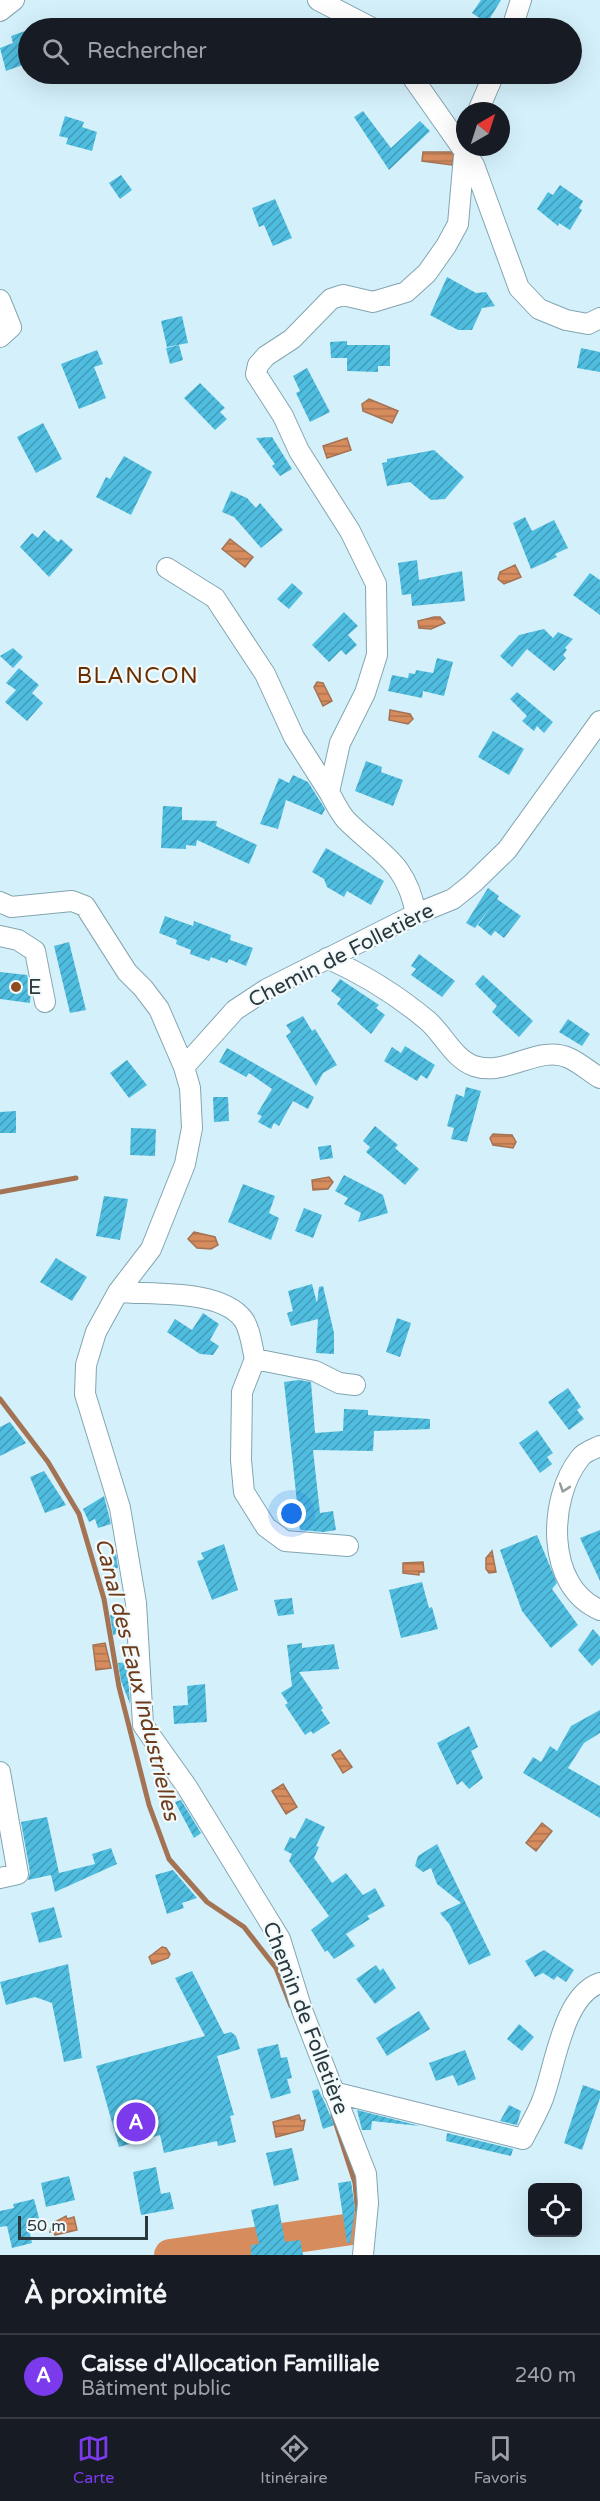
<!DOCTYPE html>
<html lang="fr">
<meta charset="utf-8">
<style>
body{margin:0;font-family:"Varela Round",sans-serif;background:#242831;color:#f1f3f6}
.controls{position:absolute;right:18px;bottom:18px;display:grid;overflow:hidden;border-radius:9px;box-shadow:0 6px 24px #0002}
.controls button{width:54px;height:54px;display:grid;place-items:center;padding:0;border:0;border-bottom:2px solid #363941;background:#171b24;color:#f1f3f6;font:30px sans-serif}
.compass{position:absolute;left:456px;top:102px;width:54px;height:54px;border-radius:50%;background:#171b24;box-shadow:0 6px 24px #0002;rotate:39deg}
.scale{position:absolute;left:18px;bottom:15px;width:130px;box-sizing:border-box;padding-left:6px;border:3px solid #2a393e;border-top:0;font-size:16px;line-height:21px;white-space:nowrap;color:#2a393e;-webkit-text-stroke:4px #f3fafc;paint-order:stroke}
.you{position:absolute;left:292px;top:1514px;width:21px;height:21px;margin:-15px;border:4px solid #fff;border-radius:50%;background:#1a73e8;box-shadow:0 0 0 9px #1a73e833}
.badge{display:grid;place-items:center;width:39px;height:39px;border-radius:50%;background:#7c3aed;color:#fff;font-size:20px;font-weight:700}
.pin{position:absolute;translate:-50% -50%;border:3px solid #fff;box-shadow:0 2px 6px #0006}
.list{margin:0;padding:0;list-style:none}
h2{display:flex;justify-content:space-between;align-items:center;height:78px;margin:0;padding:0 24px;font-size:26px}
h2 small{font-size:20px;font-weight:400;color:#9ea1a6}
.list li{display:grid;grid-template-columns:39px 1fr auto;gap:18px;align-items:center;box-sizing:border-box;height:84px;padding:0 24px;border-top:2px solid #363941}
.list b{display:block;font-size:22px;white-space:nowrap}
.list p{margin:0;font-size:20px;white-space:nowrap;color:#9ea1a6}
.list em{font-size:20px;font-style:normal;color:#9ea1a6}
.icon{flex:none;width:33px;height:33px;fill:none;stroke:currentColor;stroke-width:2;stroke-linecap:round;stroke-linejoin:round}
.map{position:relative;flex:none;width:600px;height:2255px;overflow:hidden}
.search{position:absolute;background:#171b24;box-shadow:0 6px 24px #0002;left:18px;right:18px;top:18px;height:66px;display:flex;align-items:center;gap:15px;box-sizing:border-box;padding:0 21px;border-radius:33px;color:#9ea1a6;font-size:22px}
.sheet{height:162px;background:#171b24}
nav{display:flex;justify-content:space-around;align-items:center;box-sizing:border-box;height:84px;border-top:2px solid #363941;background:#171b24;font-size:16px;color:#9ea1a6}
nav a{display:grid;justify-items:center;gap:3px}
nav .on{color:#7c3aed}
.map>svg:first-child{display:block}
.water{fill:url(#water-rules);stroke:#a37354;stroke-width:1.5}
.lines{fill:none;stroke-linecap:round;stroke-linejoin:round}
.stream{stroke:#a37354;stroke-width:5}
.river{stroke:#d78c5e;stroke-width:32}
.building{fill:url(#building-hatch)}
.street-casing{stroke:#83a5b1;stroke-width:22}
.street{stroke:#fff;stroke-width:20}
.oneway{stroke:#949c9e}
.poi-dot{fill:#8f4c1e;stroke:#f3fafc;stroke-width:2}
.labels{text-anchor:middle;stroke-width:4.5;stroke-linejoin:round;paint-order:stroke}
.street-label{font-size:21px;fill:#2a393e;stroke:#f3fafc}
.poi-label{font-size:21px;fill:#2a393e;stroke:#f3fafc;text-anchor:start}
.neighbourhood-label{font-size:22px;letter-spacing:1.5px;fill:#692e00;stroke:#f3fafc}
.water-label{font-size:22px;font-style:italic;fill:#6e3c1b;stroke:#f3fafc}
</style>
<div class="map">
<svg width="600" height="2255" viewBox="0 0 600 2255">
<defs>
<pattern id="water-rules" width="6" height="5" patternUnits="userSpaceOnUse" patternTransform="scale(1.5)"><rect width="6" height="5" fill="#d78c5e"/><path d="M0 2.5h6" fill="none" stroke="#af734f"/></pattern>
<pattern id="building-hatch" width="6" height="6" patternUnits="userSpaceOnUse" patternTransform="scale(1.5)"><rect width="6" height="6" fill="#4fbddf"/><path d="M-1 1l2-2M0 6l6-6M5 7l2-2" fill="none" stroke="#429bb6"/></pattern>
</defs>
<rect width="100%" height="100%" fill="#d4f1fb"/>
<!-- water -->
<path class="water" d="M423,152H454L452,165L422,161Z
M369,399L398,411L392,423L363,411L362,404Z
M347,438L351,450L327,458L323,446Z
M230,539L253,557L245,567L222,549Z
M515,565L521,577L504,584L498,579L500,572Z
M434,617H440L445,623L431,629L419,628L418,621Z
M317,682L323,683L332,701L323,706L314,687Z
M390,710L410,714L413,719L408,724L389,720Z
M493,1134L512,1135L516,1142L513,1148L493,1145L490,1138Z
M329,1177L333,1182L328,1189L313,1190L312,1180Z
M194,1232L215,1237L218,1245L211,1249L197,1248L188,1239Z
M492,1551L496,1572L489,1573L486,1569V1558Z
M423,1562L424,1572H419V1575L403,1573V1563Z
M105,1643L111,1668L96,1670L93,1645Z
M340,1750L352,1767L343,1773L332,1755Z
M283,1784L297,1807L286,1814L272,1791Z
M542,1823L552,1831L536,1851L526,1843Z
M162,1947L166,1948L170,1954L168,1958L152,1964L149,1957Z
M299,2115L301,2121L305,2120L303,2130L276,2137L273,2122Z
M66,2216L67,2219L74,2217L77,2230L55,2235L54,2231L50,2232L53,2223Z"/>
<g class="lines">
<!-- stream -->
<path class="stream" d="M0,1192L76,1178
M0,1399L48,1462L79,1514L104,1599L119,1687L149,1805L169,1859L207,1902L244,1927L276,1968L291,2006
M333,2115L355,2183L358,2216"/>
<!-- river -->
<path class="river" d="M170,2255L359,2228"/>
</g>
<!-- building -->
<path class="building" d="M481,0H501L487,23L472,13Z
M28,30V63L6,71L0,48L13,43L11,36Z
M363,111L391,148L420,121L430,131L389,170L354,117Z
M65,116L84,122L82,127L97,132L92,151L66,144L68,138L59,136Z
M121,175L132,190L120,199L109,183Z
M560,185L583,201L579,208L582,210L570,230L559,223L558,226L537,209L548,192L553,195Z
M275,199L292,238L273,246L264,225L259,227L252,208Z
M447,277L476,293L486,292L495,306L482,308L472,330H458L430,315Z
M182,316L188,343L167,347L161,321Z
M347,341V345H390V366H378V372L347,371V358H331L330,342Z
M179,345L183,360L170,364L166,348Z
M581,348L600,352V372L577,368Z
M97,350L103,364L94,367L106,398L79,409L61,364Z
M307,368L330,412L310,422L296,393L300,391L293,376Z
M200,383L225,408L220,412L227,419L215,430L184,398Z
M43,423L62,459L36,473L17,437Z
M272,437L292,469L280,476L272,466L275,464L256,438Z
M434,450L464,477L445,499L431,500L410,482L387,486L382,463L387,462V459Z
M124,456L152,472L131,515L96,497L106,477L110,479Z
M231,491L247,498L256,508L260,503L283,530L261,548L234,517L222,512Z
M525,517L532,531L554,520L568,548L555,554L557,557L531,569L513,523Z
M44,530L58,542L61,539L73,550L49,577L20,547L32,533L38,538Z
M417,560L419,580L462,571L465,601L412,606L411,594L402,595L398,563Z
M590,573L600,580V615L573,595Z
M292,583L303,593L289,609L277,599Z
M344,612L358,626L348,635L357,645L346,655L341,650L329,662L312,645Z
M544,629L553,638L558,632L573,639L565,648L567,650L563,655L566,658L554,671L527,649L512,667L500,656L519,635Z
M13,648L23,657L13,668L0,656Z
M437,658L453,662L444,696L423,691L422,698L388,691L392,675L408,678L409,673L415,674L416,670L433,673Z
M19,668L39,685L32,693L43,703L27,721L5,702L16,690L6,683Z
M517,692L553,722L544,733L537,726L534,731L522,721L527,716L510,699Z
M493,731L524,749L509,775L478,757Z
M366,761L382,767L381,772L403,780L393,806L355,791Z
M293,775L308,782L325,809L322,815L286,800L278,829L260,824L279,778L289,783Z
M163,806L182,807V820L217,821L216,826L257,845L249,864L197,840L196,846L186,845V849L161,848Z
M326,848L384,881L371,905L347,891L344,897L327,887L324,879L312,872Z
M488,888L499,896L497,899L521,916L504,938L495,931L491,936L478,925L492,905L475,928L466,923Z
M165,916L193,926L194,921L223,932L231,935L230,940L253,948L246,966L229,959L227,963L211,957L209,961L190,954L191,950L176,944L177,940L159,933Z
M69,942L86,1010L70,1013L54,946Z
M419,954L455,981L442,997L411,975L416,969L411,966Z
M0,972L27,975L31,992L30,1003L0,999Z
M483,975L533,1021L519,1037L492,1012L497,1006L475,984Z
M340,979L379,1005L376,1008L385,1015L371,1034L337,1004L341,999L331,991Z
M303,1016L312,1031L315,1029L337,1065L323,1073L316,1086L286,1036L291,1032L286,1025Z
M568,1019L590,1034L582,1046L559,1032Z
M405,1046L435,1065L427,1079L421,1075L417,1081L384,1061L392,1047L401,1053Z
M227,1048L314,1097L308,1109L293,1101L279,1126L274,1123L271,1129L258,1122L262,1116L257,1114L272,1089L249,1073L246,1077L219,1062Z
M127,1060L147,1085L129,1098L110,1073Z
M466,1087L481,1091L467,1142L451,1139L454,1128L447,1126L456,1094L464,1097Z
M213,1097H228L229,1121L214,1122Z
M16,1111V1133H0V1112Z
M375,1126L398,1145L395,1148L419,1169L405,1185L366,1152L370,1147L363,1141Z
M131,1128L156,1129L155,1156L130,1155Z
M331,1145L333,1158L320,1160L318,1147Z
M344,1175L383,1195L388,1213L358,1222L361,1213L344,1204L348,1198L335,1191Z
M243,1184L275,1196L269,1213L279,1218L271,1240L228,1222Z
M104,1196L128,1199L120,1240L96,1236Z
M304,1208L322,1215L313,1238L295,1231Z
M56,1258L87,1277L72,1301L40,1282Z
M312,1284L317,1303L319,1287L323,1286L334,1333V1354L316,1353L318,1319L291,1326L287,1313L293,1311L288,1291Z
M203,1313L219,1324L210,1340L219,1346L213,1355L200,1354L167,1332L175,1319L192,1330Z
M397,1318L411,1323L400,1357L386,1352Z
M299,1380L311,1382L315,1433L343,1431L344,1409L368,1410V1415L430,1419V1429L374,1431L373,1451L313,1450L320,1513L333,1511L336,1530L324,1532L300,1530L284,1382Z
M568,1388L581,1407L577,1410L584,1419L569,1430L548,1402Z
M10,1422L26,1443L0,1456V1427Z
M537,1430L553,1453L547,1457L552,1464L540,1473L519,1443Z
M44,1471L66,1505L45,1513L30,1477Z
M104,1496L111,1524L98,1528L95,1519L89,1522L83,1509Z
M600,1530V1581L580,1538Z
M537,1535L557,1583L552,1589L578,1625L551,1648L522,1611L500,1550Z
M224,1544L238,1590L212,1600L197,1561L204,1559L201,1553Z
M116,1554L118,1568L111,1569L109,1555Z
M422,1582L429,1608L432,1607L438,1629L401,1638L389,1590Z
M292,1598L294,1614L278,1616L274,1600Z
M124,1612L126,1632L113,1635L110,1615Z
M593,1629L600,1637V1658L592,1666L578,1650Z
M302,1643V1648L334,1644L339,1669L299,1672L323,1708L321,1710L330,1723L313,1734L311,1731L305,1735L285,1705L288,1703L281,1693L292,1686L287,1645Z
M127,1662L130,1704L121,1681L118,1663Z
M205,1684L207,1722L174,1724L173,1706L188,1705L187,1686Z
M600,1710V1733L584,1743L568,1768L600,1786V1818L523,1773L533,1757L541,1762L550,1746L557,1751L571,1726Z
M469,1726L478,1747L471,1751L483,1778L469,1789L462,1781L457,1785L437,1743Z
M181,1800L201,1833L194,1838L175,1802Z
M47,1817L59,1873L95,1864L92,1854L111,1848L117,1864L55,1892L51,1875L28,1880L30,1872L21,1822Z
M306,1818L325,1827L316,1846L319,1847L314,1858L332,1883L346,1873L363,1895L375,1888L385,1906L367,1916L370,1919L346,1934L355,1946L334,1959L327,1950L325,1952L311,1930L329,1916L289,1861L292,1854L284,1850L290,1837L295,1839Z
M437,1844L491,1955L469,1965L450,1925L440,1913L461,1903L437,1884L431,1868L423,1872L415,1866L418,1856Z
M173,1870L197,1898L182,1903L184,1908L167,1914L155,1875Z
M54,1907L62,1937L39,1943L31,1913Z
M544,1950L574,1970L566,1982L557,1976L554,1980L543,1973L535,1977L525,1961Z
M68,1964L82,2058L64,2062L52,2003L35,1997L6,2005L0,1982Z
M376,1965L380,1971L383,1968L396,1988L375,2004L356,1979Z
M192,1971L224,2034L231,2032L236,2036L240,2049L217,2056L234,2115L230,2116L236,2142L218,2146L217,2141L164,2153L160,2135L119,2147L96,2066L205,2036L175,1978Z
M419,2011L430,2029L387,2056L376,2038Z
M519,2024L534,2037L522,2051L507,2039Z
M278,2044L281,2058L287,2057L292,2078L287,2079L291,2093L271,2099L257,2049Z
M465,2050L476,2079L458,2086L453,2075L436,2081L429,2063Z
M583,2085L600,2091V2098L582,2150L564,2143Z
M318,2089L325,2103L334,2125L323,2129L312,2091Z
M509,2105L521,2111L517,2125L500,2121Z
M357,2110L420,2126L372,2121L371,2130H362Z
M447,2133L513,2149L511,2156L446,2141Z
M292,2148L299,2180L274,2186L266,2153Z
M156,2167L161,2194L170,2192L174,2209L141,2215L133,2172Z
M69,2176L75,2200L46,2207L41,2183Z
M351,2181L355,2209L350,2243H347L338,2183Z
M34,2199L39,2218L27,2221L32,2243L12,2248L7,2226L0,2227V2211L14,2208L13,2204Z
M278,2204L285,2242L300,2240L303,2255H251V2245L259,2244L251,2210Z"/>
<g class="lines">
<!-- street casing -->
<g class="street-casing">
<path id="street" d="M318,0L372,28
M0,11L14,0
M512,28L521,0
M410,74L474,165L519,288L539,309L566,320L588,324L600,318
M478,111L494,74
M0,300L11,327L0,337
M167,568L215,598L265,674L294,737L329,792
M0,902L11,907L72,901L85,906L127,972L143,988L159,1009L184,1067
M416,914C406,861 380,854 346,820C339,812 334,801 329,792L340,743L365,693L377,655L376,584L350,531L299,451L283,416L256,374L258,365L266,356L292,339L331,299L343,295L373,302L406,292L427,273L446,246L458,224L465,144
M0,936L18,940L35,951L45,1002
M327,958C363,974 397,995 428,1021C444,1035 453,1058 474,1066C506,1077 539,1044 569,1058C580,1063 590,1072 600,1078
M118,1292C153,1295 220,1289 243,1319C250,1328 252,1347 255,1359L315,1371L339,1383L355,1385
M255,1359L242,1392L241,1460L244,1492L266,1527L285,1541L348,1546
M600,1446C594,1449 584,1452 580,1458C548,1498 545,1587 600,1610
M0,1772L18,1874L0,1878
M333,2092L523,2139C529,2127 537,2114 542,2101C555,2069 562,1996 600,1983
M363,2255L368,2203L366,2174L302,2010L280,1939L187,1787L143,1725L136,1603L120,1508L85,1394L86,1365L96,1332L118,1292L151,1249L185,1164L192,1128L190,1088L184,1067L235,1010L267,989L416,914L453,899L473,883L507,850L600,721"/>
</g>
<!-- street -->
<use href="#street" class="street"/>
</g>
<!-- one-way arrows -->
<defs><path id="oneway-chevron" d="M-2-3.5L2.5 0L-2 3.5" fill="none" stroke-width="1.6" stroke-linecap="round" stroke-linejoin="round" transform="scale(1.5)"/></defs>
<use class="oneway" href="#oneway-chevron" transform="translate(564 1488) rotate(109)"/>
<!-- markers -->
<circle class="poi-dot" cx="16" cy="987" r="6"/>
<g class="labels">
<!-- street labels -->
<g class="street-label">
<text transform="translate(341 955) rotate(-27)" y="7">Chemin de Folletière</text>
<text transform="translate(306 2018) rotate(69)" y="7">Chemin de Folletière</text>
</g>
<!-- poi labels -->
<g class="poi-label">
<text x="28" y="994">E</text>
</g>
<!-- neighbourhood labels -->
<g class="neighbourhood-label">
<text x="138" y="683">BLANCON</text>
</g>
<!-- water labels -->
<g class="water-label">
<text transform="translate(138 1679) rotate(76)" y="8">Canal des Eaux Industrielles</text>
</g>
</g>
</svg>
<div class="controls">
<button><svg class="icon" aria-label="locate" viewBox="0 0 24 24"><circle cx="12" cy="12" r="6"/><path d="M12 2v4M12 18v4M2 12h4M18 12h4"/></svg></button>
</div>
<svg class="compass" viewBox="-18 -18 36 36"><path d="M0-13l5 13h-10z" fill="#e53935"/><path d="M0 13l5-13h-10z" fill="#9ea1a6"/></svg>
<div class="scale">50 m</div>
<div class="you"></div>
<div class="pin badge" style="left:136px;top:2122px">A</div>
<div class="search"><svg class="icon" aria-label="search" viewBox="0 0 24 24"><circle cx="10" cy="10" r="6"/><path d="M15 15l6 6"/></svg>Rechercher</div>
</div>
<section class="sheet">
<h2>À proximité<small></small></h2>
<ul class="list">
<li><span class="badge">A</span><div><b>Caisse d'Allocation Familliale</b><p>Bâtiment public</p></div><em>240 m</em></li>
</ul>
</section>
<nav>
<a class="on"><svg class="icon" aria-label="map" viewBox="0 0 24 24"><path d="M3 6l6-2 6 2 6-2v14l-6 2-6-2-6 2zM9 4v14M15 6v14"/></svg>Carte</a>
<a><svg class="icon" aria-label="directions" viewBox="0 0 24 24"><path d="M12 3l9 9-9 9-9-9zM9 14v-3h6M13 9l2 2-2 2"/></svg>Itinéraire</a>
<a><svg class="icon" aria-label="saved" viewBox="0 0 24 24"><path d="M7 4h10v16l-5-4-5 4z"/></svg>Favoris</a>
</nav>
